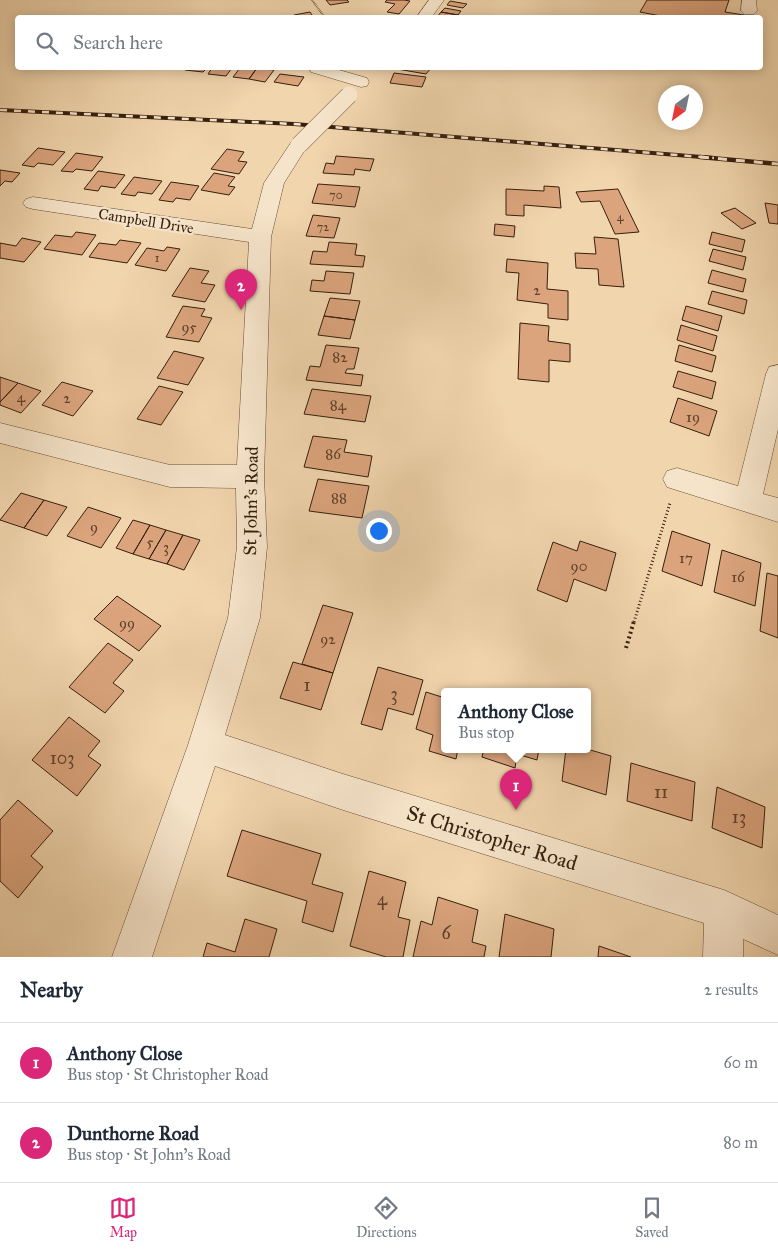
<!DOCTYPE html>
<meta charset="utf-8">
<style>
body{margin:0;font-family:"IM FELL Great Primer",serif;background:#f2f2f3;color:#1f2937}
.compass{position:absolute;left:658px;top:85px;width:45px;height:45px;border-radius:50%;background:#fff;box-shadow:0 2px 12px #0003;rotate:213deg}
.you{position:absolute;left:378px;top:530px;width:18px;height:18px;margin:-12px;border:4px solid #fff;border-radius:50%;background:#1a73e8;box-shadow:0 0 0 8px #1a73e833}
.badge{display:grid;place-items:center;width:32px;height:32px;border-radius:50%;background:#db2777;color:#fff;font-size:16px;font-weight:700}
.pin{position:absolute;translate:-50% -41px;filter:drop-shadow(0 1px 2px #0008)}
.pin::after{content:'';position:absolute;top:26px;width:18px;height:15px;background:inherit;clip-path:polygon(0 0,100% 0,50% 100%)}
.popup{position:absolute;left:441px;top:688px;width:150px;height:65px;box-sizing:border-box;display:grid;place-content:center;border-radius:5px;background:#fff;filter:drop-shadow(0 1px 4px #0005);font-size:16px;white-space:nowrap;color:#747a83}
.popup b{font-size:19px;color:#1f2937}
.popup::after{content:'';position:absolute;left:50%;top:100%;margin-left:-10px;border:10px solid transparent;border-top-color:#fff}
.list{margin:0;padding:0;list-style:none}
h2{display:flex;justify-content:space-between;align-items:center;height:65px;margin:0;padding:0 20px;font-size:21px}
h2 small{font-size:16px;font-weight:400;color:#747a83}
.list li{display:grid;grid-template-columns:32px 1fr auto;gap:15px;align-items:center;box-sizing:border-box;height:80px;padding:0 20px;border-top:1px solid #e0e1e3}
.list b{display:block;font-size:19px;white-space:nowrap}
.list p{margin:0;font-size:16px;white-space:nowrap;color:#747a83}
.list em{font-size:16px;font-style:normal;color:#747a83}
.icon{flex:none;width:28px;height:28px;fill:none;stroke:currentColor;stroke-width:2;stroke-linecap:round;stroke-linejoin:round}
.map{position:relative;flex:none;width:778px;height:957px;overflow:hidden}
.search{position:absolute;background:#fff;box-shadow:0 2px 12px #0003;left:15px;right:15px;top:15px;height:55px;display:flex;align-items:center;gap:12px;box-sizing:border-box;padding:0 18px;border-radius:5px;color:#747a83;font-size:19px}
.sheet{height:225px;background:#fff}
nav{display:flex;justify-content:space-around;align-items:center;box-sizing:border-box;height:70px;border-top:1px solid #e0e1e3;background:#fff;font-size:14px;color:#747a83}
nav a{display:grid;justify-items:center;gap:2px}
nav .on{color:#db2777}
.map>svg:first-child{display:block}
.building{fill:#dba47d;stroke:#361f0e}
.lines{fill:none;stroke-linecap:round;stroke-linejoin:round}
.minor-casing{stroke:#654c36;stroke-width:1}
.path-far2{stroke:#361f0e;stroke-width:2;stroke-dasharray:0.5 1;stroke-linecap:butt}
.path-far1{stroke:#361f0e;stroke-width:3;stroke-dasharray:1 2.5;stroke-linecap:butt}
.path{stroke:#361f0e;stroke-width:4;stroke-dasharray:2 3;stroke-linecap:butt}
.minor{fill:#f6e4ca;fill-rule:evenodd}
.rail-far1-casing{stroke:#361f0e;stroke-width:4}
.rail-casing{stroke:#361f0e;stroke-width:4.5}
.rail-far1{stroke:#f6e4ca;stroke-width:2.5;stroke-dasharray:7;stroke-linecap:butt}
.rail{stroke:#f6e4ca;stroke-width:3;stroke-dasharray:9;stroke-linecap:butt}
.minor-bridge-casing{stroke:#654c36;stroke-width:18;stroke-linecap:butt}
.minor-bridge{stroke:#f6e4ca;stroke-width:17}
.labels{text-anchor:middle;stroke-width:4.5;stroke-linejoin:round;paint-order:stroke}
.far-number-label{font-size:12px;fill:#5f402a}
.far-street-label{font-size:15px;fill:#361f0e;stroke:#f6e4ca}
.number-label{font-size:15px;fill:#5f402a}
.street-label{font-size:18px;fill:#361f0e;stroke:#f6e4ca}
.near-number-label{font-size:18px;fill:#5f402a}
.near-street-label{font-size:21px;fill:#361f0e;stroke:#f6e4ca}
</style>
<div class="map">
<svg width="778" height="957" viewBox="0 0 778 957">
<rect width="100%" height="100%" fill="#f1d5ad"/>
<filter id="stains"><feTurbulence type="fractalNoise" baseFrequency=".004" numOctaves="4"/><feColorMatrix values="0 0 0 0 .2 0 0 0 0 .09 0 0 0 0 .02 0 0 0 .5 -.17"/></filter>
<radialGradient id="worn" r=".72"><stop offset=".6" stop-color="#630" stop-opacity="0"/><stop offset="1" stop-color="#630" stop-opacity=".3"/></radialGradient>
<!-- building -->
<path class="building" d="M326,0H347L349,2L330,5Z
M387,0H404L410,1L399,14L387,12L395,4L385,2Z
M647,0H729L725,12L744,15L743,18H671L640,12Z
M450,1L467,4L463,8L447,5Z
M445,8L461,11L458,15L441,12Z
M310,12L314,18H296L294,15Z
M441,12L458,15L456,18L437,17Z
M187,68H207L203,72L185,70Z
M212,68H232L226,76L208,74Z
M240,68H257L249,79L233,77Z
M257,68L274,70L265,82L249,79Z
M398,68H431L426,74L397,69Z
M394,73L426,77L422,87L390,83Z
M280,74L304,77L298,86L274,82Z
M38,148L65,152L53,165L38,163L34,167L22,165Z
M227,149L244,152L238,161L247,162L239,174L211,169Z
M76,153L103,157L92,171L76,169L73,172L61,171Z
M336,156L374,159L370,171L355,169L354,175L323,173L326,163L334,164Z
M0,170L20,173L12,182L5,181L0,186Z
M98,171L125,175L115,188L101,186L98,191L84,189Z
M214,173L235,177L228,186L235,187L229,195L201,190Z
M134,177L162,181L152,194L138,192L135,196L121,194Z
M171,182L199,186L190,200L176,198L173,202L159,200Z
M318,184L360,187L355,207L312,203Z
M544,186L559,187L561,208L524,205V216L506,215V189L544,191Z
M618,189L639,232L615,234L600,201L581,202L576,192Z
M765,203L778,205V224L769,223Z
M735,208L756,223L742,229L721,213Z
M313,215L340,218L334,238L306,236Z
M495,224L515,226L514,237L494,235Z
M76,232L96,235L82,255L44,249L55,235L72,237Z
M712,232L745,240L742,252L709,244Z
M594,237L618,239L624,287L599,285L598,269L576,268L575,253L596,254Z
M22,238L41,242L24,262L0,258V243L16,246Z
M120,240L141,243L127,263L89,257L99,243L116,245Z
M329,242L357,244L355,255L365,256L363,267L310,264L313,251L327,252Z
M167,247L180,249L166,271L135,265L147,248L164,251Z
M713,249L746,257L743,270L709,261Z
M507,259L548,263L547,289L568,291V320L548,318V304L517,300L519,273L506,272Z
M190,268L209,271L201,283L215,285L205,302L172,296Z
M712,270L746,279L743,292L708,283Z
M326,271L354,273L350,294L310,291L312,280L324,281Z
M712,291L747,300L744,314L708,304Z
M330,298L360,301L355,320L324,316Z
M183,306L205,309L201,316L212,318L199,342L166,337Z
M686,306L722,316L718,331L682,320Z
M324,316L355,320L350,339L318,335Z
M520,323L549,326L548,341L570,344V362L549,360V382L518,379Z
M681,325L717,336L713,351L677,340Z
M326,345L359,348L354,369H347L345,373L363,375L361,386L306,380L310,366L320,367Z
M679,345L716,356L712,372L675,361Z
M174,351L204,358L188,385L157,378Z
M678,371L716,382L712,399L673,387Z
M0,377L18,383L0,402Z
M62,382L93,391L73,416L42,405Z
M18,383L41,391L21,413L0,405V402Z
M159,386L183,392L161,425L137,419Z
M312,389L371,396L365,422L304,414Z
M678,398L717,411L709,436L670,422Z
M313,436L347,440L344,452L372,456L368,477L304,467Z
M318,479L369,486L362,518L309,511Z
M21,493L44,500L24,528L0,520Z
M44,500L67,507L47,536L24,528Z
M88,507L121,518L101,548L67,536Z
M133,520L150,525L133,554L116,548Z
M150,525L166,530L149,559L133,554Z
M166,530L183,535L167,564L149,559Z
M672,531L710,544L702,586L662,571Z
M183,535L200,540L184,570L167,564Z
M580,541L616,553L606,591L574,579L567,602L537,590L553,542L577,551Z
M722,550L761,563L755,606L714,592Z
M767,573L778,576V638L760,631Z
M117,596L161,626L139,651L94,619Z
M323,605L353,613L333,673L302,664Z
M108,643L133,660L113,683L124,691L105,713L69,687Z
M293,662L333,673L321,710L280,698Z
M378,667L423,680L413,715L388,708L382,730L361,724Z
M426,692L445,698V749H458L456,759L429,751L433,735L416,729Z
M69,717L100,741L88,756L101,765L77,796L32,760Z
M484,749H539L537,760L517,754L515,768L482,757Z
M566,749H587L611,756L606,795L562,781Z
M631,763L695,782L692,821L627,801Z
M717,787L765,807L762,848L712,828Z
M18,800L53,831L31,856L43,867L18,898L0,881V820Z
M242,830L321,854L312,884L343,893L333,932L302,922L307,901L227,876Z
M369,871L406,882L398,917L410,920L403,957H386L350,946Z
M438,897L478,910L472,942L486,946L484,957H413L421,921L432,925Z
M505,914L554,929L551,957H499Z
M245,919L277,929L269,957H203L207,943L235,952Z
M599,946L631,957H598Z"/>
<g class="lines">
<!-- minor casing -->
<g class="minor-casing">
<path id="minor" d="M429,0H444L431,18H416Z
M742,0H756L757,11L754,14H744L741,11Z
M309,68H332L367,78L369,82L367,86L361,87L311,72Z
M299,139L306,141L308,145L284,183L271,237L264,477L267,547L260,618L225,735L343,774L724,890L778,915V955L743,939V957H703L704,923L343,810L215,766L152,957H112L188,745L228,618L237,547L236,488L170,487L0,443V423L170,465H237L249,242L33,209L26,207L23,203L26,199L33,197L252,229L264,183L292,141Z
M778,365V429L763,494L778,498V522L667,487L663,479L667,471L677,468L738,486L766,374L769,367Z"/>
</g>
<!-- path-far2 -->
<path class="path-far2" d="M312,0L325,18"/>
<!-- path-far1 -->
<path class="path-far1" d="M634,622L670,503"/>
<!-- path -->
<path class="path" d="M626,648L634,621"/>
<!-- minor -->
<use href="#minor" class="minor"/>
<!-- rail-far1 casing -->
<g class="rail-far1-casing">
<path id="rail-far1" d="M0,110L294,124L714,158"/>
</g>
<!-- rail casing -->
<g class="rail-casing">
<path id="rail" d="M700,157L778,164"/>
</g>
<!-- rail-far1 -->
<use href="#rail-far1" class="rail-far1"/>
<!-- rail -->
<use href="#rail" class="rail"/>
<!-- minor-bridge casing -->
<g class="minor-bridge-casing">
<path id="minor-bridge" d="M299,145L349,95"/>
</g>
<!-- minor-bridge -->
<use href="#minor-bridge" class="minor-bridge"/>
</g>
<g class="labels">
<!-- far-number labels -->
<g class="far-number-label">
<text x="336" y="199">70</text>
<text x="620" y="221">4</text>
<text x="323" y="231">72</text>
<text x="157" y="262">1</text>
</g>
<!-- far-street labels -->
<g class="far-street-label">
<text transform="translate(146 221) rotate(9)" y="5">Campbell Drive</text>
</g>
<!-- number labels -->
<g class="number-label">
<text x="537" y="295">2</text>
<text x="189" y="332">95</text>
<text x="340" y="362">82</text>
<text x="21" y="402">4</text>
<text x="67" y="403">2</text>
<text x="338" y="410">84</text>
<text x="693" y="422">19</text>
<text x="333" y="459">86</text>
<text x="339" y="503">88</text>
<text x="94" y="532">9</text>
<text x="150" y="547">5</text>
<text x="166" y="552">3</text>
<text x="686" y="563">17</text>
<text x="579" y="571">90</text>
<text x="738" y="582">16</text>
<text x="127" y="628">99</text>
<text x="328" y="644">92</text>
</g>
<!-- street labels -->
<g class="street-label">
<text transform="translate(251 501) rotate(-89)" y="6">St John's Road</text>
</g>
<!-- near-number labels -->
<g class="near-number-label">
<text x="307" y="691">1</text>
<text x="394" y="700">3</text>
<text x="62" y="764">103</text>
<text x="661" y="798">11</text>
<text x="739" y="823">13</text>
<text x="382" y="905">4</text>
<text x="446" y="939">6</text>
</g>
<!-- near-street labels -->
<g class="near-street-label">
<text transform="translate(492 838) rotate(17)" y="7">St Christopher Road</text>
</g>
</g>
<rect width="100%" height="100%" filter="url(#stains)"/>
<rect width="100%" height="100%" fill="url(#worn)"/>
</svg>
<svg class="compass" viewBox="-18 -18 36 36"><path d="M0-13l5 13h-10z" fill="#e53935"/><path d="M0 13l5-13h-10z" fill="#747a83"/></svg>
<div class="you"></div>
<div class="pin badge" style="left:516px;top:810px">1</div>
<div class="popup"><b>Anthony Close</b>Bus stop</div>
<div class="pin badge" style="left:241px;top:310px">2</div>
<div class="search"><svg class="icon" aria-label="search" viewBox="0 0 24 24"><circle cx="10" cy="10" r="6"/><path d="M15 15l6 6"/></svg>Search here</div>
</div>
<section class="sheet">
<h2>Nearby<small>2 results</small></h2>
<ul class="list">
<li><span class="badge">1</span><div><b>Anthony Close</b><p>Bus stop · St Christopher Road</p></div><em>60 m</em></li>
<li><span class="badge">2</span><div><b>Dunthorne Road</b><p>Bus stop · St John's Road</p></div><em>80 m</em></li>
</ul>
</section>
<nav>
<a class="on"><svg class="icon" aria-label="map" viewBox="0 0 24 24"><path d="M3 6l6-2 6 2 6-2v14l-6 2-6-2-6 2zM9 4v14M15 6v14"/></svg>Map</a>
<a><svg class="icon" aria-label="directions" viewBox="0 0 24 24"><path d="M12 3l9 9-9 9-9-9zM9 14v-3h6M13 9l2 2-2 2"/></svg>Directions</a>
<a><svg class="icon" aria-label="saved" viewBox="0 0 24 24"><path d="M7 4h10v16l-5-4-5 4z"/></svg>Saved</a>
</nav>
